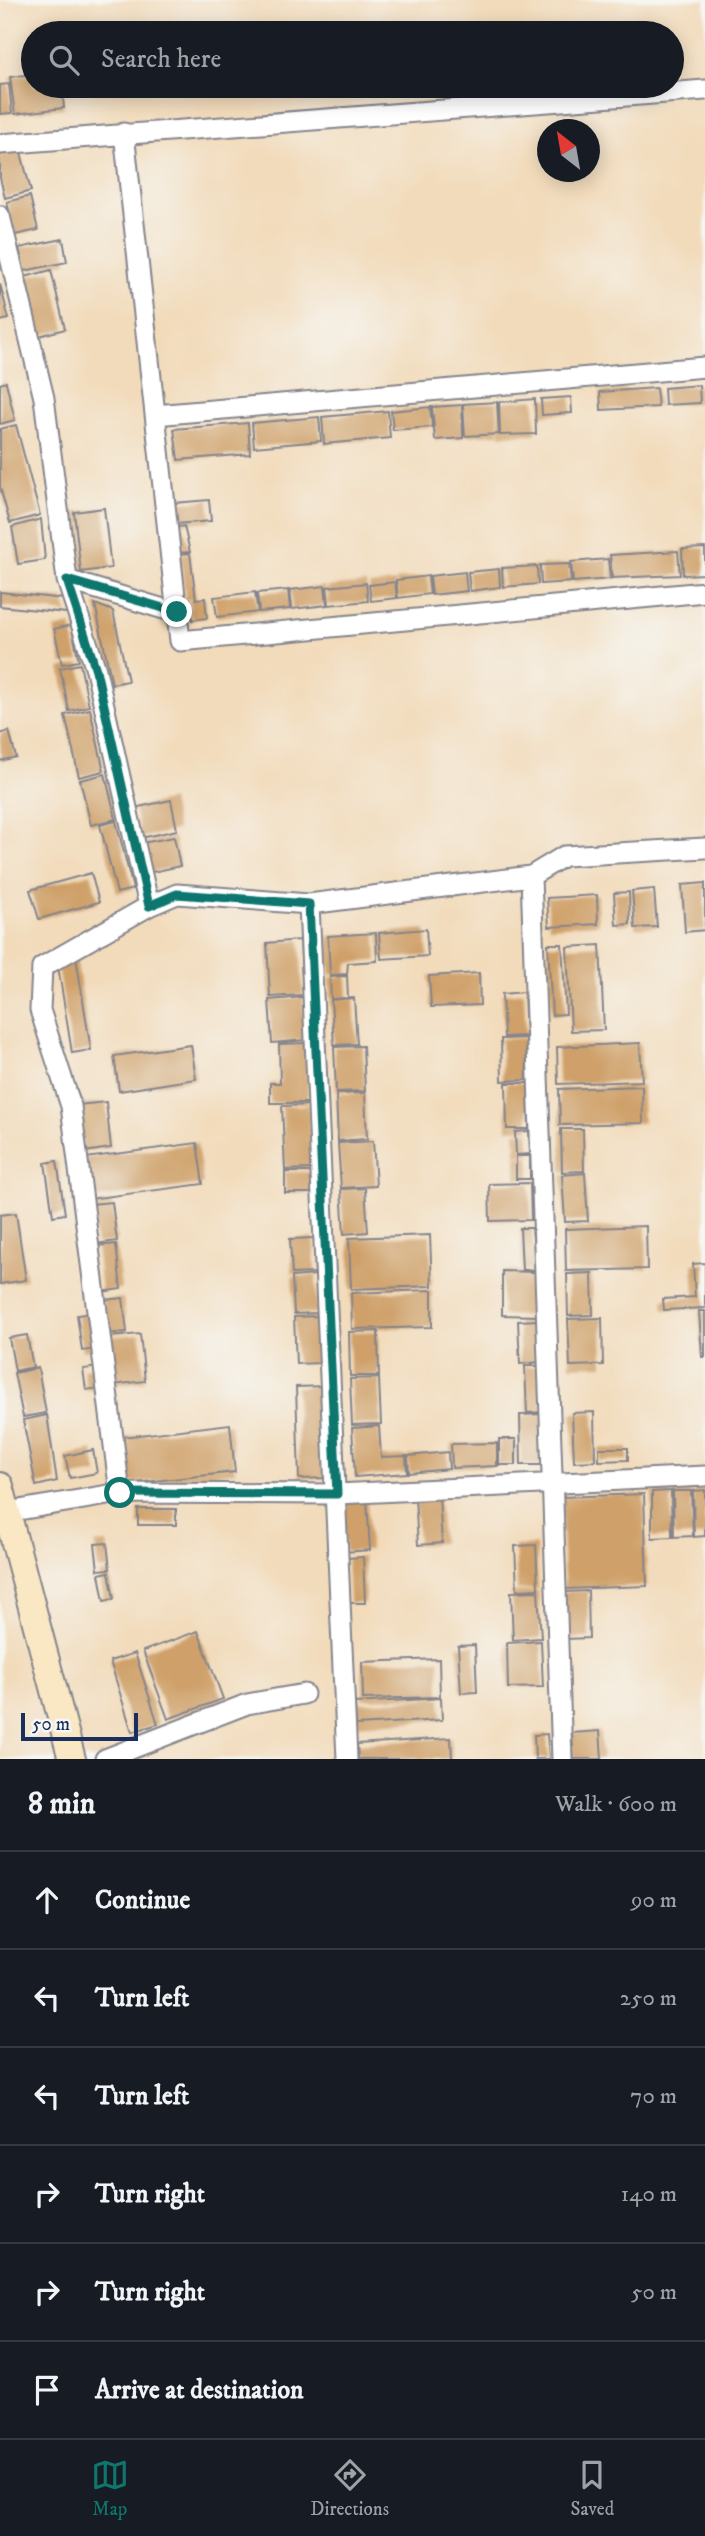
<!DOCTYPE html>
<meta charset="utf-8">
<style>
body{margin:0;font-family:"IM FELL DW Pica",serif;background:#242831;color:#f1f3f6}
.compass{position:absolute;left:537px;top:119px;width:63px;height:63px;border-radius:50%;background:#171b24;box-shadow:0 4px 18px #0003;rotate:329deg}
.scale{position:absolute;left:21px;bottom:18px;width:117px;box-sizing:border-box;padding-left:7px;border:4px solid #1b2f5e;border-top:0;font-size:19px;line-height:24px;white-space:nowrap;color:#1b2f5e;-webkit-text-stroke:5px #f6f6f2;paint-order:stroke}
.stop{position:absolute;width:21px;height:21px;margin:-16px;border:5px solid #0f766e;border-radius:50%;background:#fff}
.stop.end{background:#0f766e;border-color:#fff;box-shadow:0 2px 7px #0008}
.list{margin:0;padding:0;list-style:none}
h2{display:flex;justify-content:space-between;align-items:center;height:91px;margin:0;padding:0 28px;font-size:30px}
h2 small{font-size:23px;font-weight:400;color:#9ea1a6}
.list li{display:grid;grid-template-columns:46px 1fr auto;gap:21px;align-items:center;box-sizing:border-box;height:98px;padding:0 28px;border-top:2px solid #363941}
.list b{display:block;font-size:26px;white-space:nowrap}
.list em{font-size:23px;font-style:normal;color:#9ea1a6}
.icon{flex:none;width:38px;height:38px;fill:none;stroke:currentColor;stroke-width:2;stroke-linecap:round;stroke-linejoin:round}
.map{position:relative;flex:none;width:705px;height:1759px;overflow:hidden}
.search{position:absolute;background:#171b24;box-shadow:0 4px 18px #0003;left:21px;right:21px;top:21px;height:77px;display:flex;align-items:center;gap:18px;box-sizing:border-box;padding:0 24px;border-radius:38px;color:#9ea1a6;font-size:26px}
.sheet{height:679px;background:#171b24}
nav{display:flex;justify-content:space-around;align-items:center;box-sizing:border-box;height:98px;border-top:2px solid #363941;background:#171b24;font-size:19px;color:#9ea1a6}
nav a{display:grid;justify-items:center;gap:4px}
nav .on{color:#0f766e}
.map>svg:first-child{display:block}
.building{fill:#cfa069}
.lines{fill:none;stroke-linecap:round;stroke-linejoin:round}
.street-casing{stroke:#86858c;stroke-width:23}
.secondary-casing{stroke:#86858c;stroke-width:30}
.street{stroke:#fff;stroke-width:19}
.secondary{stroke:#fae7c3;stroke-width:26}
.route{stroke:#0f766e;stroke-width:9}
</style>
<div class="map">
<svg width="705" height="1759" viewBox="0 0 705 1759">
<rect width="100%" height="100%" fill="#f6f6f2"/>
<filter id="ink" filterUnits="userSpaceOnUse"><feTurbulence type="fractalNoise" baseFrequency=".0143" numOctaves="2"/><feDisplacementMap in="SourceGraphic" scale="14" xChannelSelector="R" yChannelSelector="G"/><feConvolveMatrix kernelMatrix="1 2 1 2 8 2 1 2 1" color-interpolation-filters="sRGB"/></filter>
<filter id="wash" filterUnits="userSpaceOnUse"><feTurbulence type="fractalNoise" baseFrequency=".00686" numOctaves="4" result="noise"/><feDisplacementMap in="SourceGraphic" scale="28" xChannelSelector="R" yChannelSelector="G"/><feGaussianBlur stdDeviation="1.57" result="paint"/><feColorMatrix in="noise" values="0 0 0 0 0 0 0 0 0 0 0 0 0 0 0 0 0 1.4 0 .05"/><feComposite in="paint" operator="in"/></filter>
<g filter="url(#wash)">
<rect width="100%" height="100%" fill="#f2dbbb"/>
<g id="blocks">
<!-- building -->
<path class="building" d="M33,74V86H62L64,108L15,114L10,77Z
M9,84L12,113L0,114V85Z
M20,149L31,191L5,198L0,178V155Z
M30,196L38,230L15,235L7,202Z
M63,239L67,262L24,271L19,248Z
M51,270L65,329L39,336L25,277Z
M0,284L9,319L0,321Z
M6,382L15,420L0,424V384Z
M699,385L700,403L665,405L664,388Z
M656,388L658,407L601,410L600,392Z
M571,397L572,413L542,415L541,399Z
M535,399L536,434L500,435L499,402Z
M497,402L499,434L465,436L463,404Z
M462,405L463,438L435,440L432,407Z
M430,407L432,427L393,430L391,411Z
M388,411L390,438L324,444L322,417Z
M319,417L321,441L254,447L252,423Z
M248,423L250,454L178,460L174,429Z
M16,425L40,515L10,523L0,487V429Z
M209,500L211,521L176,524L174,503Z
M104,508L111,568L81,572L74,512Z
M41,519L45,560L18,564L12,527Z
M184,526L190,552L179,553L177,527Z
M705,548V574L683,575L682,549Z
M678,551L680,575L612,578L610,555Z
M190,553L196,599L205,598L207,618L192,620L190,599H185L180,554Z
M608,559L610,579L573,582L571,562Z
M569,564L571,582L541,584L540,565Z
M537,566L538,584L503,587L502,568Z
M499,569L500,587L470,591L468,572Z
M465,572L467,591L432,595L430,576Z
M428,576L430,594L398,598L396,580Z
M395,582L397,598L371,601L369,585Z
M366,583L368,601L329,605L327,587Z
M325,586L327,605L292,609L290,590Z
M288,590L290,609L259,612L257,593Z
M0,592L64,599L67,613L0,606Z
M255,592L258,612L217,617L214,597Z
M95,604L113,611L128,681L112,684Z
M71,625L79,661L62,664L54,629Z
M80,664L89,706L69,711L60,668Z
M90,709L104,771L79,777L65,715Z
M9,731L16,757L0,761V734Z
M105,774L116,819L91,825L80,780Z
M171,800L177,830L141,838L134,808Z
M116,821L133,889L117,893L100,825Z
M174,837L180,866L148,873L142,843Z
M91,873L99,902L39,919L30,890Z
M705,883V930L685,932L682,885Z
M654,889L657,927L635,928L632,891Z
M629,892L630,924L616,925L614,893Z
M597,895L598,924L549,927L547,898Z
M426,929L428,956L381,959L379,933Z
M376,933L377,961L348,963L347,974L330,975L328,936Z
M300,940L303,995L270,997L267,943Z
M548,944H562L566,1014L552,1015Z
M600,945L604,1030L571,1031L567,947Z
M76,957L91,1050L72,1053L58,966Z
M479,973L480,1005L431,1007L429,976Z
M347,976L348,998L331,999L330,977Z
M524,992L526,1036L504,1037L502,994Z
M303,997L306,1040L272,1043L269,1000Z
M354,998L357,1044L334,1045L331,1000Z
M526,1038L527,1080L502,1081L501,1039Z
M307,1043L308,1103H270V1083H280L279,1044Z
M640,1043L642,1081L558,1084L557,1047Z
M191,1045L196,1079L119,1091L114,1056Z
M363,1046L365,1091L336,1092L334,1047Z
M506,1083H528L529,1129H507Z
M642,1086L643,1123L560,1125L559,1089Z
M365,1093L367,1139L338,1141L336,1094Z
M106,1102L111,1148L84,1152L78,1105Z
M309,1105L311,1169L285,1170L282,1106Z
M561,1129H583L584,1171L562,1172Z
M529,1131L530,1154L516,1155L515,1132Z
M373,1141L376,1186L341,1188L338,1143Z
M197,1143L203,1184L90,1199L85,1158Z
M516,1156H530V1179H516Z
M57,1161L65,1214L53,1216L45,1163Z
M285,1172H312V1193H285Z
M585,1173L588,1221L565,1222L562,1175Z
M530,1183L531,1220L490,1221L489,1184Z
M365,1188L368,1232L344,1234L341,1189Z
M112,1202L117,1241L96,1244L91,1204Z
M16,1213L26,1280L0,1284V1215Z
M646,1226L647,1269L566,1271L565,1229Z
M520,1228H532L536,1270H522Z
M430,1235L432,1286L351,1289L349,1238Z
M314,1238L315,1273L292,1274L290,1239Z
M116,1244L121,1289L101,1292L96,1246Z
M705,1263V1308L664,1310L663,1299L695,1297L693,1264Z
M502,1271L536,1272L538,1316L502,1315Z
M592,1273L593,1315L568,1316L567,1274Z
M316,1275L317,1313L294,1314L292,1277Z
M432,1290V1327L352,1329L351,1293Z
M123,1298L127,1332L107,1334L103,1300Z
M699,1311H705V1357H702Z
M93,1313L97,1349L82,1351L77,1315Z
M318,1316L320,1363L296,1364L294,1317Z
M602,1318L603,1365L570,1366L568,1319Z
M538,1320L541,1362L520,1364L518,1321Z
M378,1331L379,1376H350L349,1332Z
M140,1334L145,1381L113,1385L108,1337Z
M27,1335L33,1367L15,1371L9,1338Z
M525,1366H542L543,1412L527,1413Z
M99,1367L101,1388L86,1390L83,1369Z
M38,1368L46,1413L23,1417L14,1373Z
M379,1378L381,1424L352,1425L350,1379Z
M325,1386L328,1478L299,1479L296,1387Z
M594,1412L595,1461L574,1462L572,1413Z
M544,1414L545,1465H521L520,1415Z
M47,1415L57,1481L36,1486L23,1420Z
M230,1424L235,1472L127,1484L122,1437Z
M379,1426L381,1457L406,1456L407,1473L355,1477L352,1428Z
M499,1439H516V1465H499Z
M497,1443V1466L452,1468L451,1444Z
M599,1448H628V1460L599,1461Z
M93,1450L97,1473L70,1478L65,1456Z
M448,1452L449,1469L409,1473L408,1456Z
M705,1490V1536L694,1537L693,1491Z
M671,1491L672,1537L652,1538V1492Z
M673,1491H691L693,1536L674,1537Z
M644,1494L647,1586L564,1589L561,1497Z
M439,1496L442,1543L418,1545L415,1497Z
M342,1500H367L370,1550L345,1552Z
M138,1509H176V1525H138Z
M107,1543L110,1569L98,1570L95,1544Z
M536,1545L538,1589L517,1590L515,1546Z
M363,1557L365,1603H349L347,1558Z
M109,1572L114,1599L104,1601L99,1574Z
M538,1591L541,1638L513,1640L511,1592Z
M588,1591L589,1638L566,1639L564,1592Z
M198,1631L223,1699L168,1719L143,1651Z
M541,1641L543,1687L508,1688L507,1643Z
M475,1645L477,1692L461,1693L458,1646Z
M135,1653L158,1724L132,1732L110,1661Z
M439,1659L440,1697L363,1699L362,1662Z
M441,1698L442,1720L356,1725L355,1703Z
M600,1731L602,1759H574L572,1733Z
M547,1734L549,1759H535L534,1735Z
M451,1738L452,1759H358L357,1744Z"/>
</g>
</g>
<g filter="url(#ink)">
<use href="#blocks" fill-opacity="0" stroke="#86858c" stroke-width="2"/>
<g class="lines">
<!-- street casing -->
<g class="street-casing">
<path id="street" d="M124,133L180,641L705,592
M0,144L705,90
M0,216L44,398L67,580L96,670L149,906
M155,415L705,367
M67,580L177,613
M531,876L562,1759
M309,904L347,1759
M120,1493L71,1106L40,1010L42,967L149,906L177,894L309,904L531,876L564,856L705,848
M7,1512L120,1493L337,1494L705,1476
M105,1759L247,1704L304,1694"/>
</g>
<!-- secondary casing -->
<g class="secondary-casing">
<path id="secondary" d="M0,1486L72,1759"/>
</g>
<!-- street -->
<use href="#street" class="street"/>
<!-- secondary -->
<use href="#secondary" class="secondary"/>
</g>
</g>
<g class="lines" filter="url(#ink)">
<!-- route -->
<path class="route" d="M120,1493L337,1494L309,904L177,894L149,906L96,670L67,580L177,612"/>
</g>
</svg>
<svg class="compass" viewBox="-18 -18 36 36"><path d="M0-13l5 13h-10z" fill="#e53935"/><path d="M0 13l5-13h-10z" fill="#9ea1a6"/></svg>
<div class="scale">50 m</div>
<div class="stop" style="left:120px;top:1493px"></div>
<div class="stop end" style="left:177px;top:612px"></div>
<div class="search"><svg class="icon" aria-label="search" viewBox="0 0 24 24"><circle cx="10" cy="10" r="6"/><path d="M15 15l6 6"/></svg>Search here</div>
</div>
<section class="sheet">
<h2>8 min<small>Walk · 600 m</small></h2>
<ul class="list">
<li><svg class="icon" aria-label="ahead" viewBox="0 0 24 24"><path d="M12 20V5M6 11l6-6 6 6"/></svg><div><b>Continue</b></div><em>90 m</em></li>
<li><svg class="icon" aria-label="left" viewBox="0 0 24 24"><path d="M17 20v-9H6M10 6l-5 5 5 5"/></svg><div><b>Turn left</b></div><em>250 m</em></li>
<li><svg class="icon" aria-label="left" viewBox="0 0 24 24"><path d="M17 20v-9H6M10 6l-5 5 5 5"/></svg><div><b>Turn left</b></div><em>70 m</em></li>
<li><svg class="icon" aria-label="right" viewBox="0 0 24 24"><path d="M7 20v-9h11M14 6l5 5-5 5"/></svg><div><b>Turn right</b></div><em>140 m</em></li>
<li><svg class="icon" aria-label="right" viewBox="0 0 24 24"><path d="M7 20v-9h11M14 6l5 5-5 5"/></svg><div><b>Turn right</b></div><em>50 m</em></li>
<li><svg class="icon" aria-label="arrive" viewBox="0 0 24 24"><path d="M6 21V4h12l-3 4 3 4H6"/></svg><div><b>Arrive at destination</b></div></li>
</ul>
</section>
<nav>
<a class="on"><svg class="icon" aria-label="map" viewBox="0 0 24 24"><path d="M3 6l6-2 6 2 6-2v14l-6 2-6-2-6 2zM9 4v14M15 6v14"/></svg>Map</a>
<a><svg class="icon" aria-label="directions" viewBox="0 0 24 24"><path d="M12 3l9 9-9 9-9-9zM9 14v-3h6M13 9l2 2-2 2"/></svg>Directions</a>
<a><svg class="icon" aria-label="saved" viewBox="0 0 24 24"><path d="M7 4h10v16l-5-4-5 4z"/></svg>Saved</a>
</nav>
